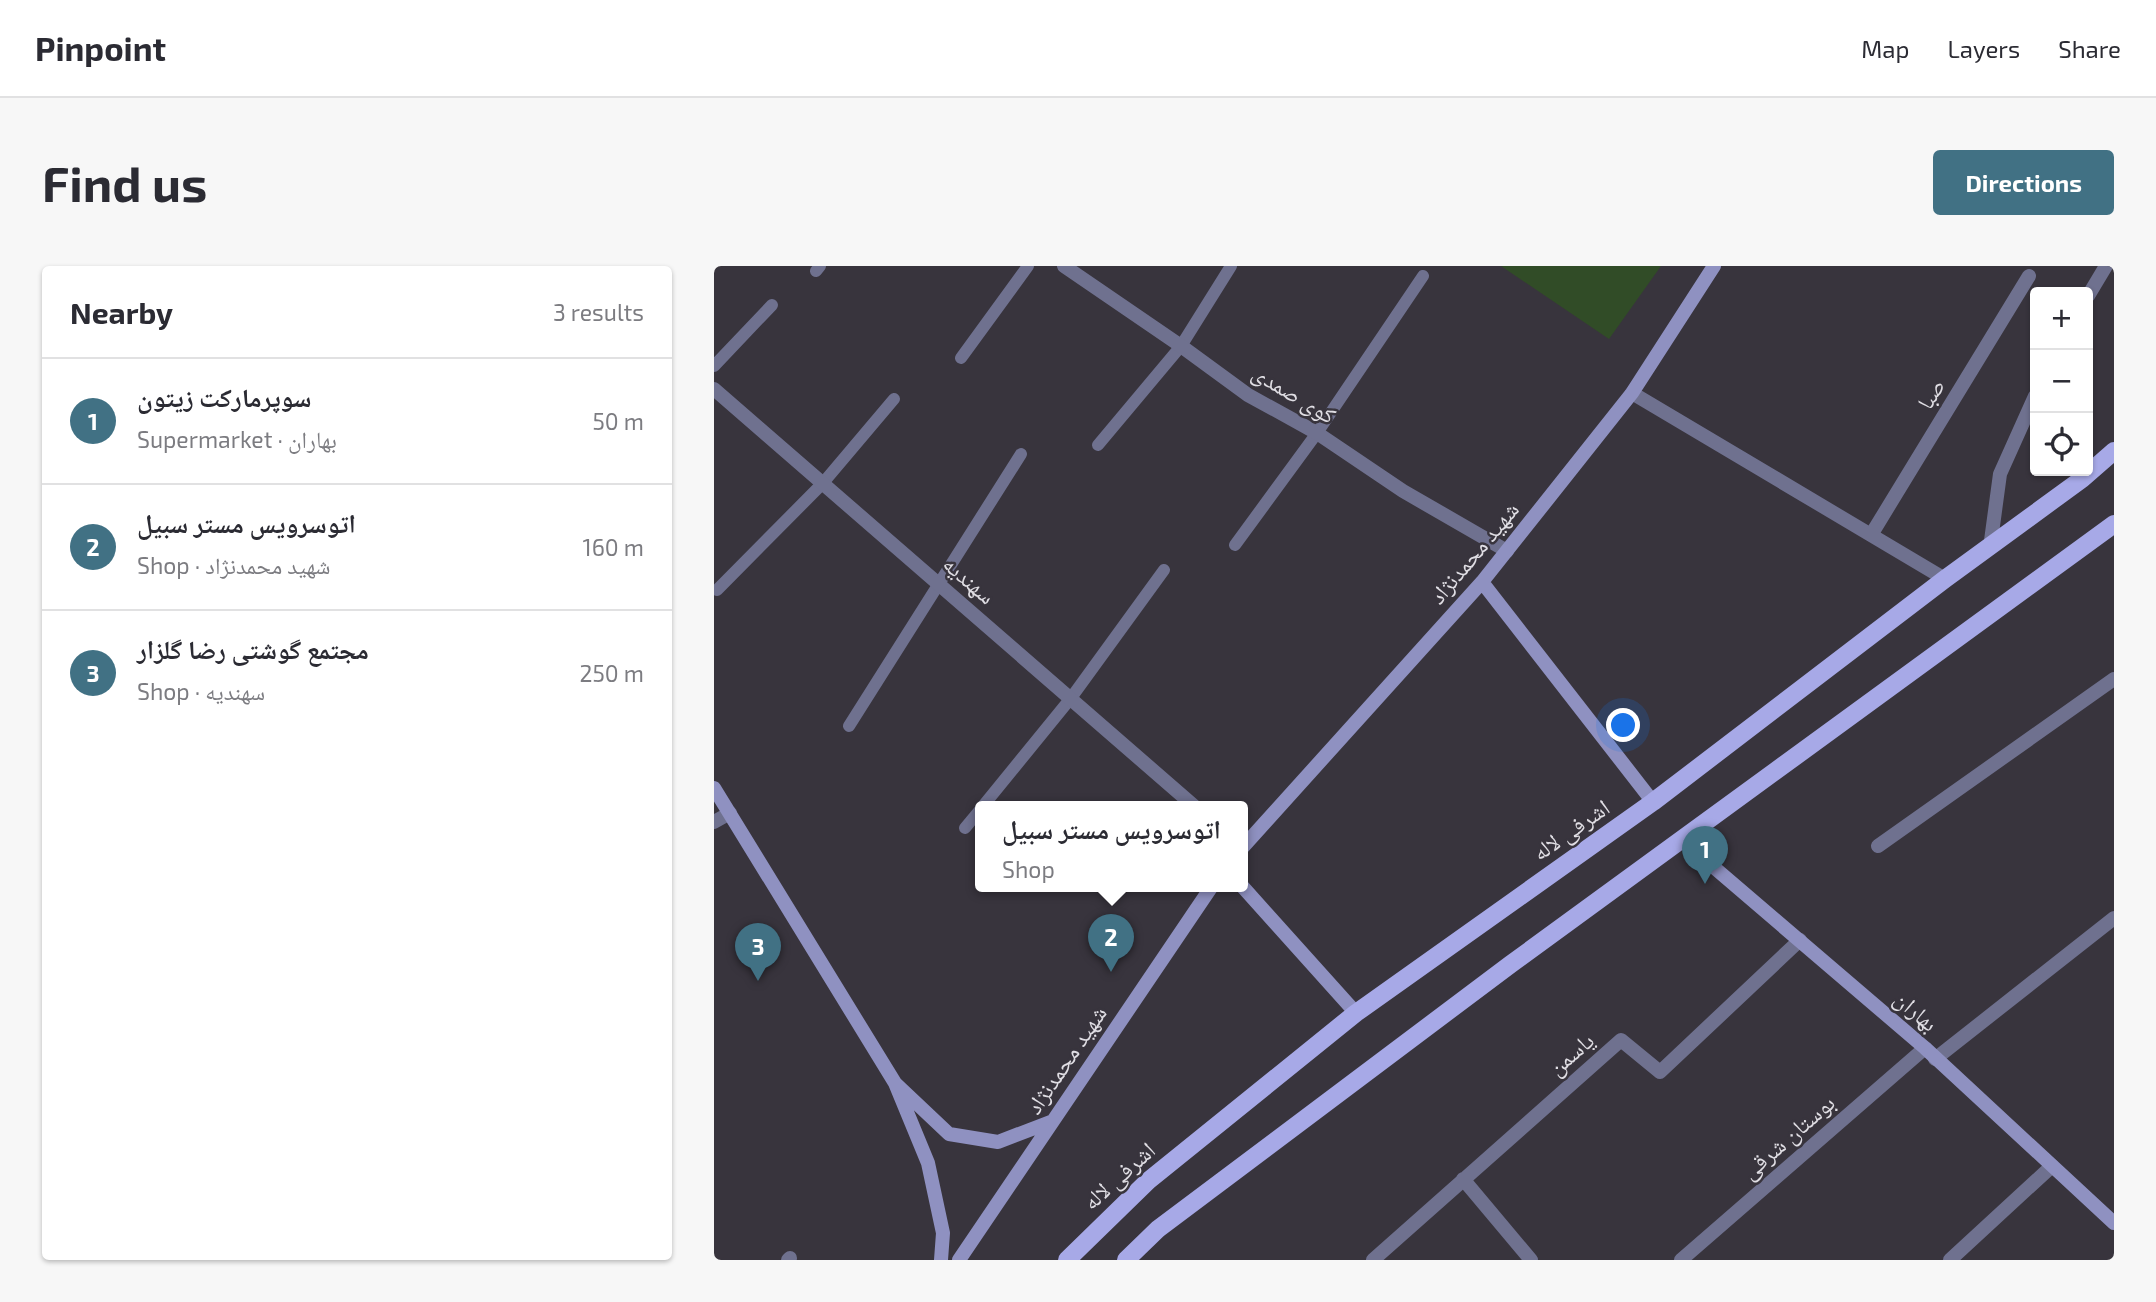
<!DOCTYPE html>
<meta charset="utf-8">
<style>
body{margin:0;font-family:"Exo 2","Noto Naskh Arabic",sans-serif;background:#f7f7f7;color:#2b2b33}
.controls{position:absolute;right:21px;top:21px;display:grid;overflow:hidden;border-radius:7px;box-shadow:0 2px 5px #0004}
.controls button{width:63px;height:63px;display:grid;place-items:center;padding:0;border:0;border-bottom:2px solid #e1e1e2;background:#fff;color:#2b2b33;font:35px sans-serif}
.you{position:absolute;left:910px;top:460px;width:24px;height:24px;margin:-18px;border:5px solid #fff;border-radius:50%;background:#1a73e8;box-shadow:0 0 0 10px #1a73e833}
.badge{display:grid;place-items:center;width:46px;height:46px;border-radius:50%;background:#417184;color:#fff;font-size:23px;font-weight:700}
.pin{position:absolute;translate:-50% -58px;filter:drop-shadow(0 2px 4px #0008)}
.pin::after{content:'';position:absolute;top:37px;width:24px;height:21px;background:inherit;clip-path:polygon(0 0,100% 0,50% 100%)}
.popup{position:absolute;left:261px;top:535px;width:273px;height:91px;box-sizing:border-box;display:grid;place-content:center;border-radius:7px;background:#fff;filter:drop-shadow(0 2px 5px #0005);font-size:23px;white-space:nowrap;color:#7c7c81}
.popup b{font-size:26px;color:#2b2b33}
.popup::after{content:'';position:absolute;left:50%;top:100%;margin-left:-14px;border:14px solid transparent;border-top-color:#fff}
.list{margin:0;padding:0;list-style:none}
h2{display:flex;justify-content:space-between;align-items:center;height:91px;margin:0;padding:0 28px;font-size:30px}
h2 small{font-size:23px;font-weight:400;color:#7c7c81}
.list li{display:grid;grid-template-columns:46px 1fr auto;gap:21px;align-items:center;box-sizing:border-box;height:126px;padding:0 28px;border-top:2px solid #e1e1e2}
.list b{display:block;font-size:26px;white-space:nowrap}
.list p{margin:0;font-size:23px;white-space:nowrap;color:#7c7c81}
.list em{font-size:23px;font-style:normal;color:#7c7c81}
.icon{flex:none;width:38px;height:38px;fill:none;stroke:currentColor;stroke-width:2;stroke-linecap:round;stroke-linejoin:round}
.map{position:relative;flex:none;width:1400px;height:994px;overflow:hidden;border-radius:7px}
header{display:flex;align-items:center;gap:42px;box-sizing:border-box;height:98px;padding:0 35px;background:#fff;border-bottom:2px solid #e1e1e2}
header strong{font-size:33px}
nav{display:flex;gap:38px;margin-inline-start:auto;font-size:24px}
.intro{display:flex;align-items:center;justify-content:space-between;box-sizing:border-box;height:168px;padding:0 42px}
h1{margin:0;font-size:49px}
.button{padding:18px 32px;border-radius:7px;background:#417184;color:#fff;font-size:24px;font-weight:700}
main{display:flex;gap:42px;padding:0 42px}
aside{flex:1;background:#fff;border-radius:7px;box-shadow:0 2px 5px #0004}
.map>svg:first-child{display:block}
.green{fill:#314c27}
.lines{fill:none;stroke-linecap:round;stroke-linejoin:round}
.lane{stroke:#6f718f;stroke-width:12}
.street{stroke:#6f718f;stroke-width:14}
.secondary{stroke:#8f91c1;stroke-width:14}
.primary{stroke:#a7a9e7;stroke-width:18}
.labels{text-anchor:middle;stroke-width:5;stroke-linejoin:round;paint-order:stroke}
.street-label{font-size:23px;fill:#e0dee4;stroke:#38343d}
</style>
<header>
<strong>Pinpoint</strong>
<nav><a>Map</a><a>Layers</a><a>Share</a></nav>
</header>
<div class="intro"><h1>Find us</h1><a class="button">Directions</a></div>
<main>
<aside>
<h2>Nearby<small>3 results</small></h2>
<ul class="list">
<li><span class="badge">1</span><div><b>سوپرمارکت زیتون</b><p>Supermarket · بهاران</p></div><em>50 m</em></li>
<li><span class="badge">2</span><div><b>اتوسرویس مستر سبیل</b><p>Shop · شهید محمدنژاد</p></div><em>160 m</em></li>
<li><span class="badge">3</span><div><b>مجتمع گوشتی رضا گلزار</b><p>Shop · سهندیه</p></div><em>250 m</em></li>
</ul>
</aside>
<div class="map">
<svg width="1400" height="994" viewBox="0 0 1400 994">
<rect width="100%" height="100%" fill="#38343d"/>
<!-- green -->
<path class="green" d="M787,0H947L895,73Z"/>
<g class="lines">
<!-- lane -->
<path class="lane" d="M102,5L106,0
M247,92L314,0
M0,100L58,39
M384,179L467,80L517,0
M521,279L603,167L709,10
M3,324L109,217L180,133
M135,460L307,188
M269,540L357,432L450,304
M251,562L266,544"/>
<!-- street -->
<path class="street" d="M350,0L467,80L534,129L603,167L689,225L793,285
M1374,30L1392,0
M0,123L480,540
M918,127L1231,313
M1157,269L1315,10
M1276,282L1286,208L1321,130
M0,556L16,547
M1164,580L1400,413
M1221,793L1400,652
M749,913L817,994
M74,994L76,992
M659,994L907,774L946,806L1086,674
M967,994L1211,782
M1236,994L1338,900"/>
<!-- secondary -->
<path class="secondary" d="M768,316L939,536
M0,522L181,817
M968,574L1211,782L1400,957
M528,582L768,316L918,127L1000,0
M528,620L642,747
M227,994L229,967L214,897L181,817L235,868L284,876L339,855
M245,994L498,620"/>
<!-- primary -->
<path class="primary" d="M353,994L434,915L642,747L939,536L1231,313L1368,213L1400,185
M412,994L444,963L797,698L1400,258"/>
</g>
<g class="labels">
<!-- street labels -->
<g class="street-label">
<text transform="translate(580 128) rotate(31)" y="8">کوی صمدی</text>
<text transform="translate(1217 128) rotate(-59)" y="8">صبا</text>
<text transform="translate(760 287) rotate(-50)" y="8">شهید محمدنژاد</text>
<text transform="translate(255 314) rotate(41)" y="8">سهندیه</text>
<text transform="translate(857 564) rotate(-35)" y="8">اشرفی لاله</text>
<text transform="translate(1202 745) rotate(41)" y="8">بهاران</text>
<text transform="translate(857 788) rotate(-41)" y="8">یاسمن</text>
<text transform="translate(352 794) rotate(-56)" y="8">شهید محمدنژاد</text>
<text transform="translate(1074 871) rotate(-41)" y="8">بوستان شرقی</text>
<text transform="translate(405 910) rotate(-42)" y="8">اشرفی لاله</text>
</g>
</g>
</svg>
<div class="controls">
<button>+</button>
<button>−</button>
<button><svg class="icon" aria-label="locate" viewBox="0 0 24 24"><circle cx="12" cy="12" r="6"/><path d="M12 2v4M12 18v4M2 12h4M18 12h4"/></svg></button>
</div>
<div class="you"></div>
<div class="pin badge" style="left:991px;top:618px">1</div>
<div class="pin badge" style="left:397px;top:706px">2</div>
<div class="popup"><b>اتوسرویس مستر سبیل</b>Shop</div>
<div class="pin badge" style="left:44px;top:715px">3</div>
</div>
</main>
